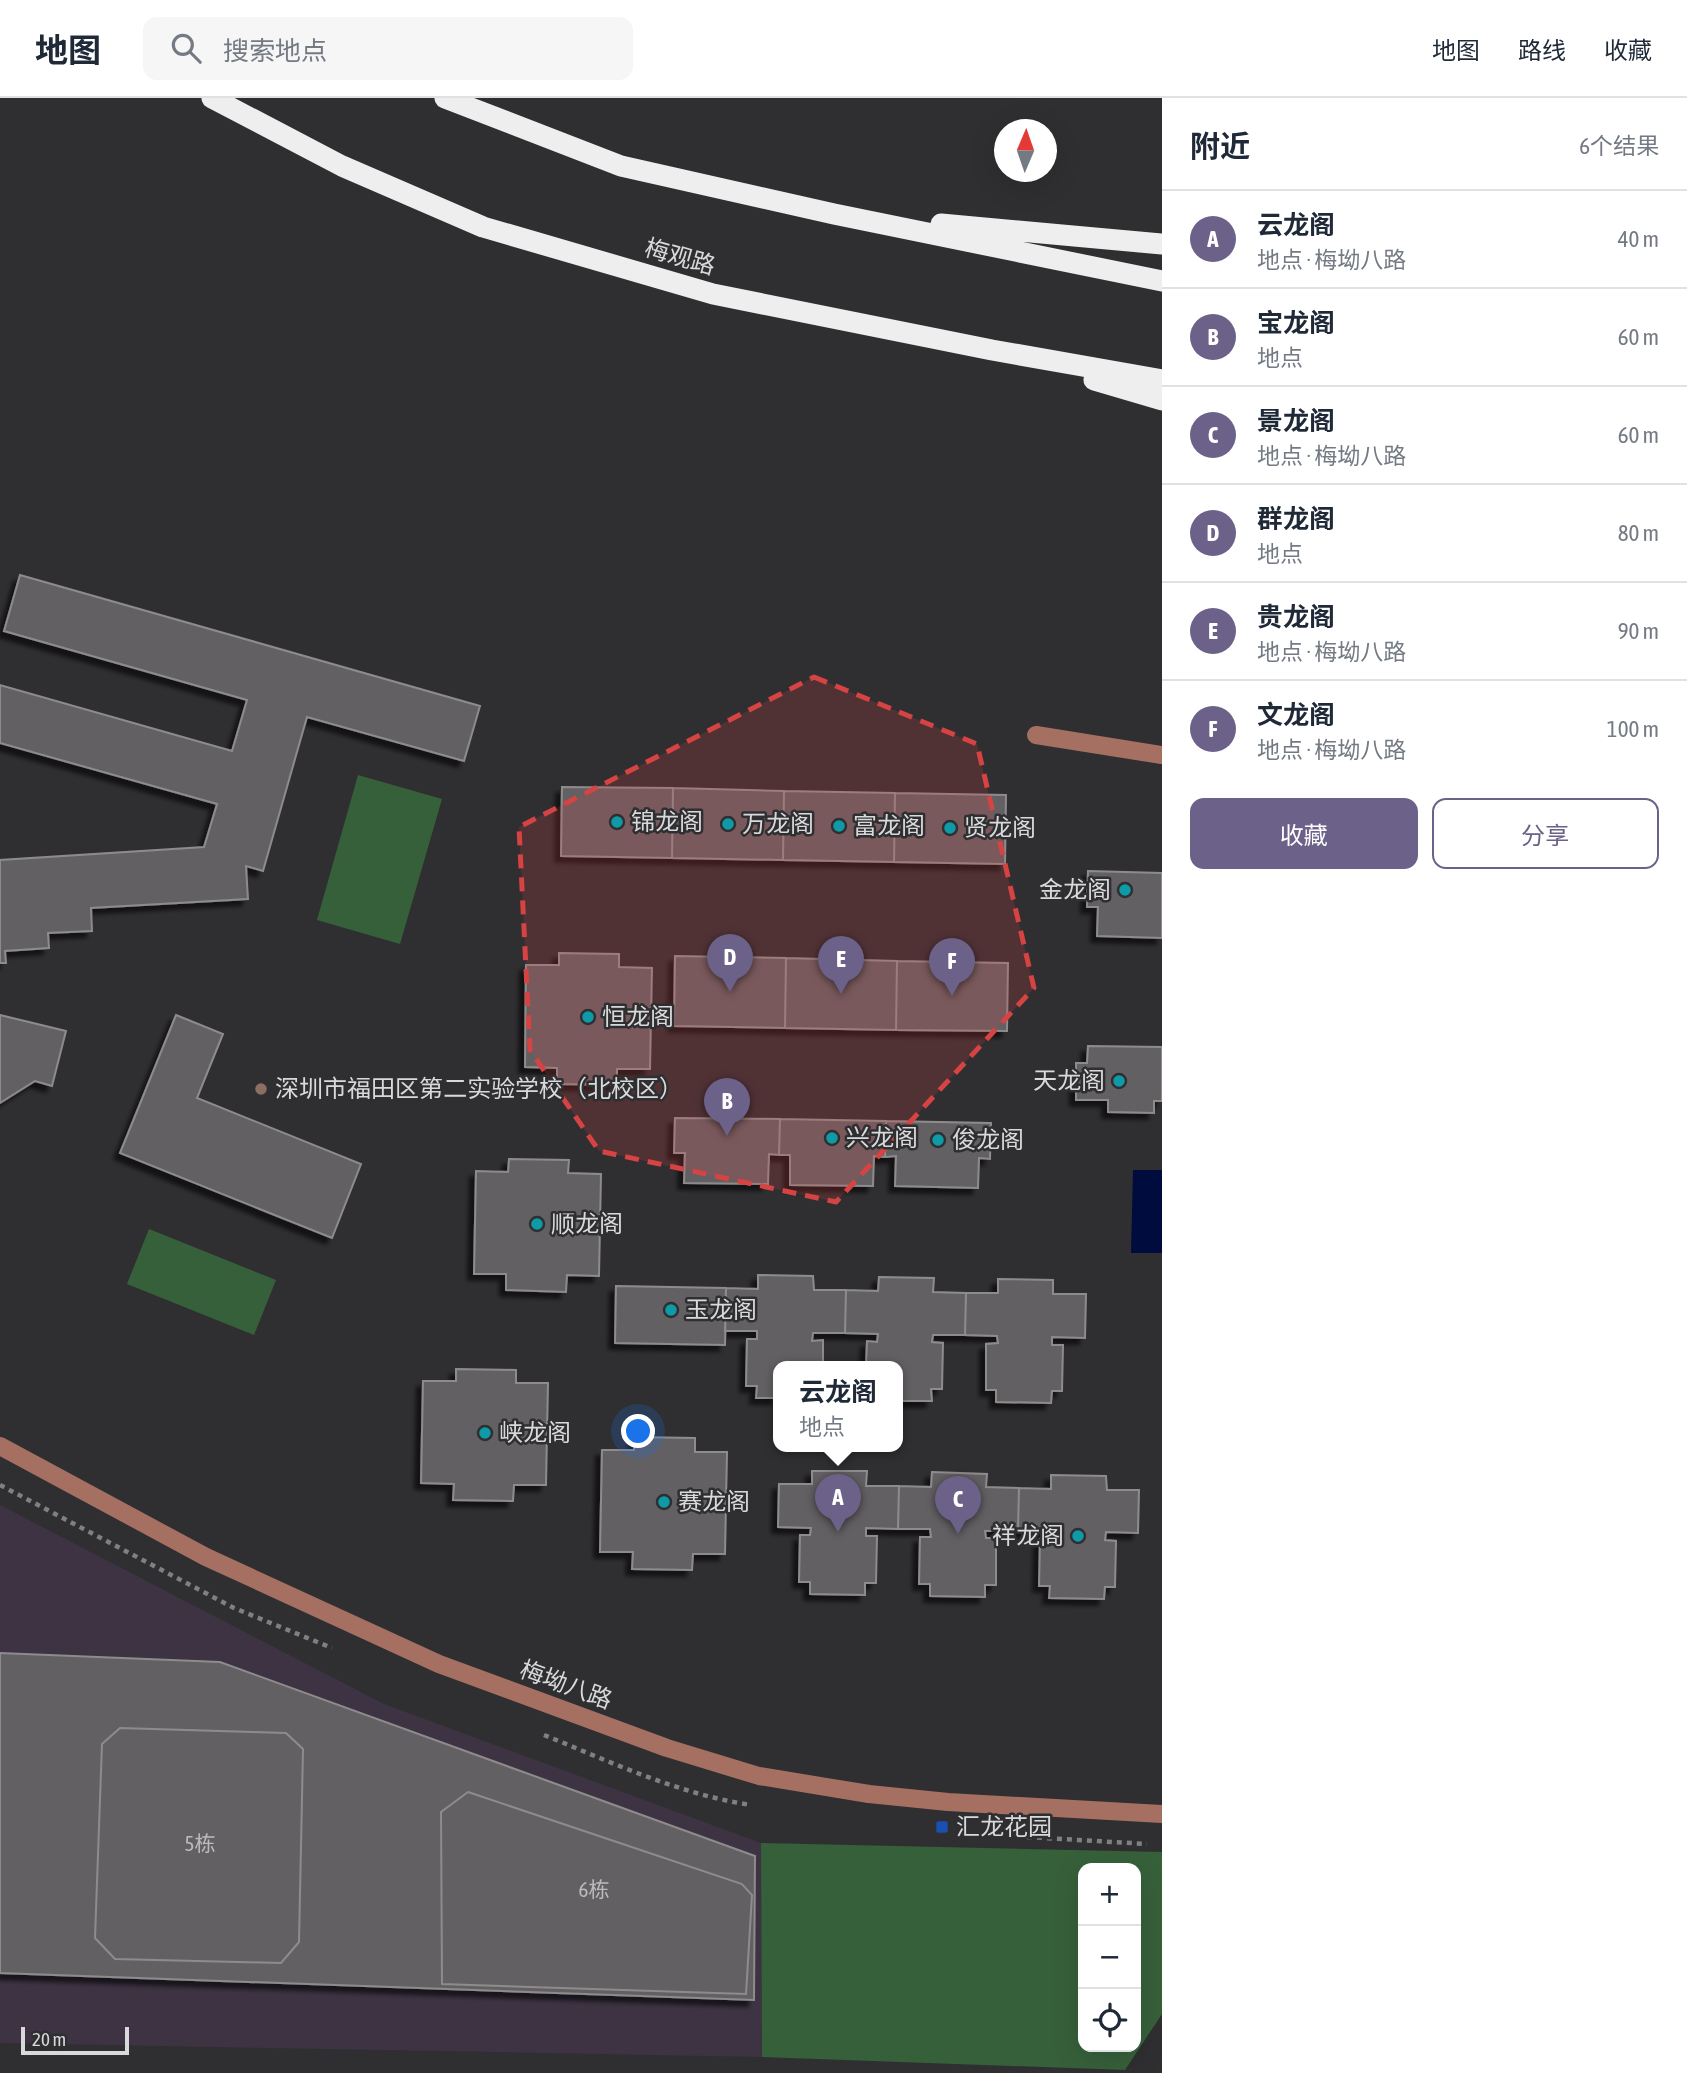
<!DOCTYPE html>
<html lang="zh">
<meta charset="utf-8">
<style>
body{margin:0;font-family:"Asap Condensed","Noto Sans SC",sans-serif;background:#f6f6f7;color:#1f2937}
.controls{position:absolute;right:21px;bottom:21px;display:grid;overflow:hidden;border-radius:14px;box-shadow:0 7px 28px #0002}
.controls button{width:63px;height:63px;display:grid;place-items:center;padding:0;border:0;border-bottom:2px solid #e0e1e3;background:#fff;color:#1f2937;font:35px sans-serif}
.compass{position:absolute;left:994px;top:21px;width:63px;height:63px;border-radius:50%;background:#fff;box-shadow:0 7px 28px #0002;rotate:2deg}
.scale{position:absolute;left:21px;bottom:18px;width:108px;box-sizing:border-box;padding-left:7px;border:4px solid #d8d9da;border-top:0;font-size:19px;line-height:24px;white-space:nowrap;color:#d8d9da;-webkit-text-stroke:5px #2f2f32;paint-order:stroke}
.you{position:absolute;left:639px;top:1334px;width:24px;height:24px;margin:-18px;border:5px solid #fff;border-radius:50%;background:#1a73e8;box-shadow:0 0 0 10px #1a73e833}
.badge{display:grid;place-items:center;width:46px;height:46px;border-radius:50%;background:#6b6189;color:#fff;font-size:23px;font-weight:700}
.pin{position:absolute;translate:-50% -58px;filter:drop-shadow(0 2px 4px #0008)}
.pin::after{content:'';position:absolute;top:37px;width:24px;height:21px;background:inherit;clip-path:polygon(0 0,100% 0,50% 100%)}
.popup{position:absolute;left:773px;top:1263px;width:130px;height:91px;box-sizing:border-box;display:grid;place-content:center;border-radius:14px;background:#fff;filter:drop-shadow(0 2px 5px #0005);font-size:23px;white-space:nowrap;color:#747a83}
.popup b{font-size:26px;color:#1f2937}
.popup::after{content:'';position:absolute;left:50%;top:100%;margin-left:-14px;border:14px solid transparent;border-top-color:#fff}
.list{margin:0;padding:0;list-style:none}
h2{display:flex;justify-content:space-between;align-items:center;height:91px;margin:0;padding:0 28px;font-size:30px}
h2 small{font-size:23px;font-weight:400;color:#747a83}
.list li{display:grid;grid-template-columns:46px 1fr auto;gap:21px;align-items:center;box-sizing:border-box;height:98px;padding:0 28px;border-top:2px solid #e0e1e3}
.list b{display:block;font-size:26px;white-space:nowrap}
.list p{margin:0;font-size:23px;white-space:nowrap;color:#747a83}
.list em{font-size:23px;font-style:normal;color:#747a83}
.actions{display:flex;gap:14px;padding:21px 28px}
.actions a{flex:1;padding:16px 0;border:2px solid #6b6189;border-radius:14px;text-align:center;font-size:24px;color:#6b6189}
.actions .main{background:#6b6189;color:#fff}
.icon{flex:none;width:38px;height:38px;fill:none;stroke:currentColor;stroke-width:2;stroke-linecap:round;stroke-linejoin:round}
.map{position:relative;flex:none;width:1162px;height:1975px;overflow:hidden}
header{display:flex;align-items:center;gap:42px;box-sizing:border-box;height:98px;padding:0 35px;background:#fff;border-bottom:2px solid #e0e1e3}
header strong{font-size:33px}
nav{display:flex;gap:38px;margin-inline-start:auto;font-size:24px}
.search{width:490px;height:63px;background:#f6f6f7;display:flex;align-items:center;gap:18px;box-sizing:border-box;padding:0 24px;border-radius:14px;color:#747a83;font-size:26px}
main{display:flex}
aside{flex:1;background:#fff}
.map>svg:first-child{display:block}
.commercial{fill:#3d3343}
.green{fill:#36603a;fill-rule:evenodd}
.water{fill:#010c3e}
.building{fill:#636163;stroke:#8e8b8d;stroke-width:2;filter:url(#shadow)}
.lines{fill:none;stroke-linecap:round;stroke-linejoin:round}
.path{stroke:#7f8082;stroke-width:4.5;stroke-dasharray:5 5;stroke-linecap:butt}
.minor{stroke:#a57062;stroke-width:18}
.highway{stroke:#eee;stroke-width:21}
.marked{fill:#d64343;fill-opacity:0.2;stroke:#d64343;stroke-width:5;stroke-dasharray:14 9;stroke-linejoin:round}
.culture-dot{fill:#0f9aa8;stroke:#2f2f32;stroke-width:2.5}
.education-dot{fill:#8d6e63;stroke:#2f2f32;stroke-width:2.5}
.transit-dot{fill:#1a4fb4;stroke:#2f2f32;stroke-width:2.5}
.labels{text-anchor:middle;stroke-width:5;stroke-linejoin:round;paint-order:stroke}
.number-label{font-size:21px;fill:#bbbbbc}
.street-label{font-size:24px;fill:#d8d9da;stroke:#2f2f32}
.poi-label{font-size:24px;fill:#d8d9da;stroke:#2f2f32;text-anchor:start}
</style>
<header>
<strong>地图</strong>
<div class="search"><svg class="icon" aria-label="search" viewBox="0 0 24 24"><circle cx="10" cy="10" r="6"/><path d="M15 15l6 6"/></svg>搜索地点</div>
<nav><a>地图</a><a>路线</a><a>收藏</a></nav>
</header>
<main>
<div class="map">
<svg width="1162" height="1975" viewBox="0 0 1162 1975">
<defs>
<filter id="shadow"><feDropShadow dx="-6" dy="6" stdDeviation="2" flood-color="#0009"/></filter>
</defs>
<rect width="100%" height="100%" fill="#2f2f32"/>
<!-- commercial -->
<path class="commercial" d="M0,1407L384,1606L761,1745L762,1959L0,1945Z"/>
<!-- green -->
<path class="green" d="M358,677L442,701L400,846L317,822Z
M149,1131L276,1182L254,1237L127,1186Z
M761,1745L1162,1754V1916L1125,1972L762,1959ZM1136,1770V1949H1083V1770Z"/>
<!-- water -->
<path class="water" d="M1133,1072H1162V1155H1131Z"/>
<!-- building -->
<path class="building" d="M20,477L480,608L464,663L307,619L263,773L246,768L248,801L91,810L92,833L48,835L49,850L5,853L6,865H0V762L204,749L217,706L0,645V587L232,653L247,602L4,533Z
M562,689L673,690L672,760L561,758Z
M673,690L784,693L783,762L672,760Z
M784,693L895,695L894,764L783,762Z
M895,695L1006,697L1005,766L894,764Z
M1088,773L1162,775V840L1097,838L1098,809H1087Z
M559,855L619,856V869L652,870L650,971H617V987L557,986V970L525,969L526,867H559Z
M675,858L786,860L785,930L674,928Z
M786,860L897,863L896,932L785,930Z
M897,863L1008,865L1007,933L896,932Z
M0,917L66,933L52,988L35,983L0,1005Z
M176,917L223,936L197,1000L361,1066L332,1140L120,1055Z
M1088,948L1162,949V1003H1154V1015L1108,1014V1002H1076V965H1087Z
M675,1020L780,1021L779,1057L769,1056L768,1086L684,1085L685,1055H674Z
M780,1021L886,1023L885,1059L874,1058L873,1088L790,1087V1057H779Z
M886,1023L991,1025L990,1061L979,1060L978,1090L895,1088L896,1058L885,1059Z
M509,1061L569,1062L568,1075L601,1076L599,1178L567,1177L566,1194L506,1192V1176H474L476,1073L508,1074Z
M758,1177L813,1178L814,1192H846L845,1235H813L812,1243L823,1242V1268H778V1300H756L757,1288H746L747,1241H757V1233H725L726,1190L758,1191Z
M879,1179L934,1180L933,1194L966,1195L965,1237H933L932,1244L943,1245L942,1291H931L932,1303H898V1268H866L867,1243L877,1244L878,1236L845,1235L846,1192L878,1193Z
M998,1181L1053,1182V1196H1086L1085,1240L1052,1239V1247H1063L1062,1293H1052L1051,1305L996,1304V1292H986V1246L998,1245L997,1238L965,1237L966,1195H998Z
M616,1188L726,1190L725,1247L615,1245Z
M456,1271L516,1272V1285H548L546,1387H514L513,1403L453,1402L454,1386L421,1385L423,1283H456Z
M635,1339L695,1340V1354H727L725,1456H693L692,1472L632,1471L633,1454H600L602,1352H634Z
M812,1373H867L866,1388H899L898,1431L866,1430V1438H877L876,1485H865V1497L810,1496V1484H799L800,1437H810L811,1430L778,1429L779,1386H812Z
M932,1374L987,1376L986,1389L1019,1390L1018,1433H985L986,1440H996V1487H985V1499L930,1498V1486H919L920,1439H931L930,1431H898L899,1388L931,1389Z
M1051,1377L1106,1378L1107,1392H1139L1138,1435L1106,1434L1105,1442L1116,1443L1115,1489H1105L1104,1501L1049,1500L1050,1488H1039L1040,1441H1050L1051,1434L1018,1433L1019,1390L1051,1391Z
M0,1555L220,1564L755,1758L754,1902L0,1875Z
M120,1630L286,1635L303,1651L299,1844L281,1865L115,1861L95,1840L102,1646Z
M468,1694L742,1786L752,1797L746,1896L442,1886L441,1714Z"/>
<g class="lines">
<!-- path -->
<path class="path" d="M0,1387L234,1510L332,1550
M544,1637C611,1664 678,1696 751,1707
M1027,1739L1147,1746"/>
<!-- minor -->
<path class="minor" d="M1036,637L1162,657
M0,1348L206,1459L439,1566L667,1650L759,1678L869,1696L948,1704L1162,1716"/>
<!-- highway -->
<path class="highway" d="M212,0L342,68L483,129L713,196L992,252L1162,282
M445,0L621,68L834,116L1162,183
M941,126L1162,146
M1094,282L1162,302"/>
</g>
<!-- marked area -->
<path class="marked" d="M814,579L977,646L1034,890L836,1104L599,1053L530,952L519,729Z"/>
<!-- markers -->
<g class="culture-dot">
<circle cx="617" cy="724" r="7"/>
<circle cx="728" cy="726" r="7"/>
<circle cx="839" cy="728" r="7"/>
<circle cx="950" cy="730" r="7"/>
<circle cx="1125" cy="792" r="7"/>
<circle cx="588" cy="919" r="7"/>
<circle cx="1119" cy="983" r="7"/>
<circle cx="832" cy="1040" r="7"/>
<circle cx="938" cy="1042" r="7"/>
<circle cx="537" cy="1126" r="7"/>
<circle cx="671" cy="1212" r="7"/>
<circle cx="485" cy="1335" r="7"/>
<circle cx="664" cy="1404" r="7"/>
<circle cx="1078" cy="1438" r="7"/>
</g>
<circle class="education-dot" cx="261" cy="991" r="7"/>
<rect class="transit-dot" x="935" y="1722" width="14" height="14" rx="3.5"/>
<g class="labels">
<!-- number labels -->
<g class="number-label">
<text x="200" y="1753">5栋</text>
<text x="594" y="1799">6栋</text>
</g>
<!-- street labels -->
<g class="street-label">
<text transform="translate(680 159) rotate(16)" y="8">梅观路</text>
<text transform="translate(566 1587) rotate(20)" y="8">梅坳八路</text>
</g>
<!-- poi labels -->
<g class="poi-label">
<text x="631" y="732">锦龙阁</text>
<text x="742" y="734">万龙阁</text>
<text x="853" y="736">富龙阁</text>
<text x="964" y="738">贤龙阁</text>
<text x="1111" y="800" text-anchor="end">金龙阁</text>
<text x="602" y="927">恒龙阁</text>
<text x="1105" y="991" text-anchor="end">天龙阁</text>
<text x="275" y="999">深圳市福田区第二实验学校（北校区）</text>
<text x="846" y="1048">兴龙阁</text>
<text x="952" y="1050">俊龙阁</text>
<text x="551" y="1134">顺龙阁</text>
<text x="685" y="1220">玉龙阁</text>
<text x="499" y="1343">峡龙阁</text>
<text x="678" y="1412">赛龙阁</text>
<text x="1064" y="1446" text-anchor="end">祥龙阁</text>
<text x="956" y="1737">汇龙花园</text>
</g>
</g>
</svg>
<div class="controls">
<button>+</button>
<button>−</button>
<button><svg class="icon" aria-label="locate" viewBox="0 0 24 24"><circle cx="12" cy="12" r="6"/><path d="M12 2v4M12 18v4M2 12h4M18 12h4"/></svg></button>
</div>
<svg class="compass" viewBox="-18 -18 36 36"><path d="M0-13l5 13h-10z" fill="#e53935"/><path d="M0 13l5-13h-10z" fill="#747a83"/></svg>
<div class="scale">20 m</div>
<div class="you"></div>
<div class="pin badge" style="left:838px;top:1434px">A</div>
<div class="popup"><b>云龙阁</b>地点</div>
<div class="pin badge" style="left:727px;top:1038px">B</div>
<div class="pin badge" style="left:958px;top:1436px">C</div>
<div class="pin badge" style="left:730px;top:894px">D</div>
<div class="pin badge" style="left:841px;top:896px">E</div>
<div class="pin badge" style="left:952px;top:898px">F</div>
</div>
<aside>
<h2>附近<small>6个结果</small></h2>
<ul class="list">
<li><span class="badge">A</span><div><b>云龙阁</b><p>地点 · 梅坳八路</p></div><em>40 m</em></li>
<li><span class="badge">B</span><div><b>宝龙阁</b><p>地点</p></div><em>60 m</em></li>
<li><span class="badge">C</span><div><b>景龙阁</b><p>地点 · 梅坳八路</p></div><em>60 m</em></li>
<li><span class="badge">D</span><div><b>群龙阁</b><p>地点</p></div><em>80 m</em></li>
<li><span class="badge">E</span><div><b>贵龙阁</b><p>地点 · 梅坳八路</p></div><em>90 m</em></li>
<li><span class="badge">F</span><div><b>文龙阁</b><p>地点 · 梅坳八路</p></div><em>100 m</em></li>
</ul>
<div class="actions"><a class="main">收藏</a><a>分享</a></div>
</aside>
</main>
